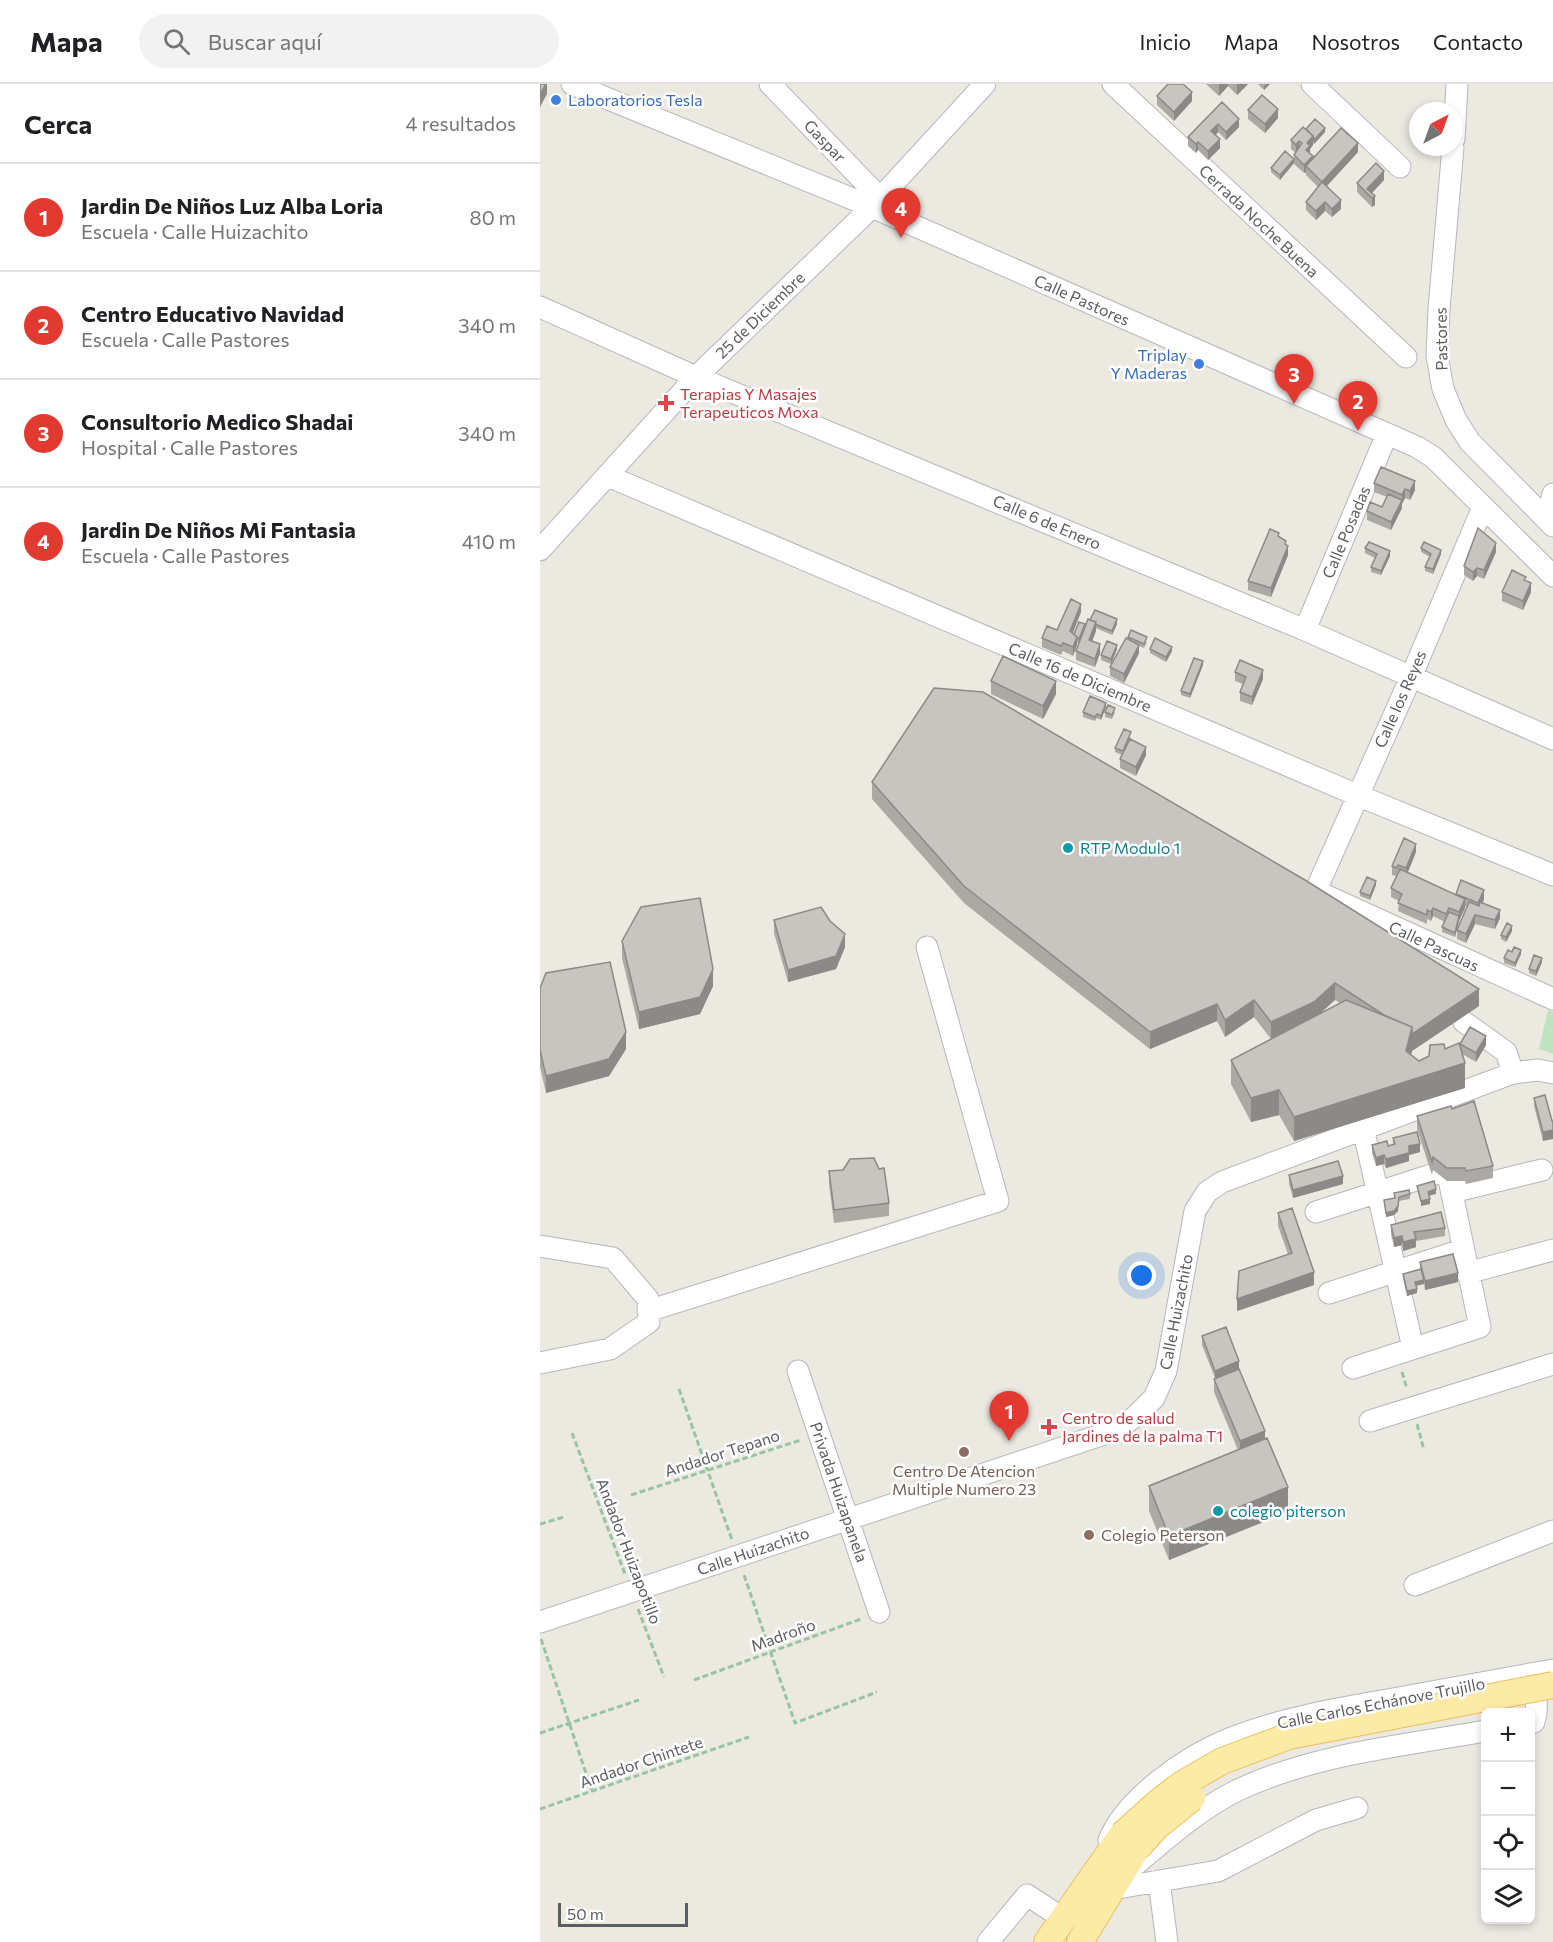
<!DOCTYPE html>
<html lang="es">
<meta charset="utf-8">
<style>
body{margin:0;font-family:Commissioner,sans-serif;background:#f2f2f2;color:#202124}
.controls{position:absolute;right:18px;bottom:18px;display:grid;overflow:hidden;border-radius:9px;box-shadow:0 3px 9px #0003}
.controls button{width:54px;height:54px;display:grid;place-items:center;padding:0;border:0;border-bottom:2px solid #e0e0e0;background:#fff;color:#202124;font:30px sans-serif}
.compass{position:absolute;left:869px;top:18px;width:54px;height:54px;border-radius:50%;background:#fff;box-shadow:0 3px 9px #0003;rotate:41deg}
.scale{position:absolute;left:18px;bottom:15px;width:130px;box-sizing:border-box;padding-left:6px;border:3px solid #5a5e62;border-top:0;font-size:16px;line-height:21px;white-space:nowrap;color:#5a5e62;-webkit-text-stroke:4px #fff;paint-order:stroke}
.you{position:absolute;left:602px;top:1192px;width:21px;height:21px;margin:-15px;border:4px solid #fff;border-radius:50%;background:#1a73e8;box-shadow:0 0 0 9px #1a73e833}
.badge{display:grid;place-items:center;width:39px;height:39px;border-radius:50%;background:#e23931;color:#fff;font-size:20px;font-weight:700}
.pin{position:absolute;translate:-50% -50px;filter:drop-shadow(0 2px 3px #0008)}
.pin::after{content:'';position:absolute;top:32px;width:21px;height:18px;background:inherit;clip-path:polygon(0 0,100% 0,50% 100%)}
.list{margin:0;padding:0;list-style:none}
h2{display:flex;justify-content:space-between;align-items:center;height:78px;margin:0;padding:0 24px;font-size:26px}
h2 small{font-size:20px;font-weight:400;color:#757577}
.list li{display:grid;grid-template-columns:39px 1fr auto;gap:18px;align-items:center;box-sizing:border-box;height:108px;padding:0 24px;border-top:2px solid #e0e0e0}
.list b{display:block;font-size:22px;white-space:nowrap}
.list p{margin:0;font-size:20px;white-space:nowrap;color:#757577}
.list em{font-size:20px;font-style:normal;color:#757577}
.icon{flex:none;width:33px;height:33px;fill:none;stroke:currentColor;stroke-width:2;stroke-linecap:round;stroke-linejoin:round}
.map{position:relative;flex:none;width:1013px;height:1858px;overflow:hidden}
header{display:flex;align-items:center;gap:36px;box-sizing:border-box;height:84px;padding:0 30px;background:#fff;border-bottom:2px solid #e0e0e0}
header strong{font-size:28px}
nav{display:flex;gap:33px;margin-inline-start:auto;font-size:21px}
.search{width:420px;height:54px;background:#f2f2f2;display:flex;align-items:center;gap:15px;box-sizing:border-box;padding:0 21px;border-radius:33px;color:#757577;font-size:22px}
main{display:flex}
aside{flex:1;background:#fff}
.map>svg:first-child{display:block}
.green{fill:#bfe3be}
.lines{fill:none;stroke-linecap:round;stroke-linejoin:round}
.minor-casing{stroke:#b4b7bb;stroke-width:23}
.major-casing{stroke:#ecbe5b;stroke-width:28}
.path{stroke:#98c4a2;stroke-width:3;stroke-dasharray:6 3;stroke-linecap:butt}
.minor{stroke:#fff;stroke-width:21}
.major{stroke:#fceba7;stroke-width:26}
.major-bridge-casing{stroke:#ecbe5b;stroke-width:28;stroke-linecap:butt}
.major-bridge{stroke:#fceba7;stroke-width:26}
.wall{fill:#aca9a4;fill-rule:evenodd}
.shaded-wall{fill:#8c8986}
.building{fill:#c8c4bf;stroke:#8c8986;stroke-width:1.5}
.shop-dot{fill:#3f7fe0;stroke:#fff;stroke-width:2}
.health-dot{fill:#e0444e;stroke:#fff;stroke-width:2}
.culture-dot{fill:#0f9aa8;stroke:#fff;stroke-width:2}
.education-dot{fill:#8d6e63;stroke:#fff;stroke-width:2}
.labels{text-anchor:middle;stroke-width:5;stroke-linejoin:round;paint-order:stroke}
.shop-label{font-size:16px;fill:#366cbe;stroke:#fff;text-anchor:start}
.street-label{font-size:16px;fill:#5a5e62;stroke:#fff}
.health-label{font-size:16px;fill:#be3a42;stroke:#fff;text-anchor:start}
.culture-label{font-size:16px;fill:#0d838f;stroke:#fff;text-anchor:start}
.education-label{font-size:16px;fill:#785e54;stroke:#fff}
</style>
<header>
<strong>Mapa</strong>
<div class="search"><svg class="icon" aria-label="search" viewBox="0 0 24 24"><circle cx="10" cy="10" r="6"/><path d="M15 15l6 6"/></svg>Buscar aquí</div>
<nav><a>Inicio</a><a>Mapa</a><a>Nosotros</a><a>Contacto</a></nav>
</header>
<main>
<aside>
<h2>Cerca<small>4 resultados</small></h2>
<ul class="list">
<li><span class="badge">1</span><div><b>Jardin De Niños Luz Alba Loria</b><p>Escuela · Calle Huizachito</p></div><em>80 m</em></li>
<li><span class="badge">2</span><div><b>Centro Educativo Navidad</b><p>Escuela · Calle Pastores</p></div><em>340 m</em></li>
<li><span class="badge">3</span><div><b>Consultorio Medico Shadai</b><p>Hospital · Calle Pastores</p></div><em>340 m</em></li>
<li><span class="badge">4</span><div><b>Jardin De Niños Mi Fantasia</b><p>Escuela · Calle Pastores</p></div><em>410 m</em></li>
</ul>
</aside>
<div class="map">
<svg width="1013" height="1858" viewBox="0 0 1013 1858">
<rect width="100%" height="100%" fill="#ece9e1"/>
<!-- green -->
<path class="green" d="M1008,926L1013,928V970L999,965Z"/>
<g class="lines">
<!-- minor casing -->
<g class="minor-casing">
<path id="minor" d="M32,0L332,123L877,363L893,373L1013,492
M230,0L340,114
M573,0L866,273
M772,0L860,83
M914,55L917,0
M913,63L899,225L897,272L903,305L916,336L930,358L1013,442
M0,223L156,293L765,546L1013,655
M68,392L817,711L1013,791
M1007,436L1013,410
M0,466L156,293L332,123L445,0
M765,546L847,350
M776,806L871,593L943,423
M776,807L1013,915
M924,938L966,968L973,989
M823,1044L873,1264
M912,1108L1002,1086
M776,1128L907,1086L940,1243L813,1284
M0,1162L73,1174L108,1215L109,1238L70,1265L0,1279
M927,1189L1013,1166
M789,1209L922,1166
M108,1227L458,1117L387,863
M258,1287L339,1528
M830,1337L1013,1280
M875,1501L1013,1447
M0,1538L576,1346L596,1332L614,1314L626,1287L655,1127L667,1108L682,1098L973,989L998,986L1013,989
M982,1593C995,1609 1000,1618 994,1638
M569,1756C587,1713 647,1672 689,1655C739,1635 794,1625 847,1616C903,1606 958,1596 1013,1586
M589,1786C623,1758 656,1727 696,1707C773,1670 862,1662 945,1647
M619,1797L627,1858
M572,1805L678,1787L776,1736L817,1724
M448,1858L487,1811L524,1835"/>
</g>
<!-- major casing -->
<g class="major-casing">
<path id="major" d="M507,1858L582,1751
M540,1858L597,1764"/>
</g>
<!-- path -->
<path class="path" d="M862,1288L867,1305
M139,1305L192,1456
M877,1340L884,1366
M32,1349L85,1490
M91,1411L261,1356
M0,1440L24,1433
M204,1491L255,1639L337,1608
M98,1525L124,1593
M1,1555L52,1707
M154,1596L321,1535
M0,1649L99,1616
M0,1725L209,1653"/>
<!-- minor -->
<use href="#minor" class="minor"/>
<!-- major -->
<use href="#major" class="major"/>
<!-- major-bridge casing -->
<g class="major-bridge-casing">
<path id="major-bridge" d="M582,1751L621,1716L644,1699L682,1677L749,1652L1013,1601
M597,1764L617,1742L652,1714"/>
</g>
<!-- major-bridge -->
<use href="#major-bridge" class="major-bridge"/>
</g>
<!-- wall -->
<path class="wall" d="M666,0H708L697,11L688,2L679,12Z
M718,0H730L724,6Z
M617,12L652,17L634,37L617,21Z
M682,18L699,43L686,56L678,48L676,51L680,64L668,76L658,66L656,69L648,62V53Z
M708,26L738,34L725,49L708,35Z
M766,45L785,48L774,60L773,59V61L770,65V70L773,75L818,68L787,102L801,125L792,133L785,127L776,136L766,126V118L778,103L766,91V88L764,89L754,80V71L756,69L751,65V56Z
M754,79L740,96L731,88V84Z
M844,96L832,109L835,121L832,123L817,108V99Z
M834,399L875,406L870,416L865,414L862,419V424L851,446L827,436V427L842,423L847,413L834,408Z
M739,453L746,460L748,471L731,513L708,506V497Z
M825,464L850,472L841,491L831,488V483L835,474L825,469Z
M881,464L901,470L893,490L885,487V483L890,473L881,468Z
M956,468L944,495L937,492L933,497L924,491V482Z
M986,497L991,508L983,526L962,517V508Z
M541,528L533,549L534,550L545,544L548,535L577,540L572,551L556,544V547L552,557L560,569L555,583L536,576V567L539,559H537V561L533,572L523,567L521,571L502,563V554L517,546Z
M588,553L607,558L604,564L599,562V569L584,599L570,592V583L588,555Z
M577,565L571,580L561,576V571Z
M610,565L632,567L626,578L610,569Z
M663,581L650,614L641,611V607Z
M695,588L723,595L712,621L700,617V608L703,600L695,597Z
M451,597L516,610L503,635L451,610Z
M566,623L561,636L557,634L555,637L543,633V628Z
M565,628H575L572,635L565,633Z
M591,653V655L606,671L596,692L580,684V675L582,671L575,668V664Z
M332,698L939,922L872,967L871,971L879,977L905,965L920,963V960L946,961L936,978L922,970L925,1004L754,1057L739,1031L711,1038L691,1000V976L731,955L714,933L685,953L677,937L610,965L424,819L332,715ZM795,916L800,919L780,929Z
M876,768L867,789L916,811V810L944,815L943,819L960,834L955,845L935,840L926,859L917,855V846L927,823L925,822L919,837L915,853L902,848V843L905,838L893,832L891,837L887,835V840L858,827L859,817L851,813V804L856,792L852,791V782Z
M836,801L830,816L820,812V808Z
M234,836L290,837L305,863L296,885L248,898L234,849Z
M972,847L966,858L961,855V851Z
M82,857L173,902L160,930L99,945L82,874Z
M981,870L975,883L964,879V874Z
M1002,878L996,892L989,889V885Z
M0,904L86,965L69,992L6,1009L0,983Z
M994,1014L1012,1037L1003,1057L994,1022Z
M912,1025L953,1082V1094L926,1100L925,1097H907L893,1086L892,1091L877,1045V1032Z
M853,1054L880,1068L869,1071V1077L846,1084L844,1080L836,1082L832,1069V1061L848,1062L853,1061Z
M303,1086L349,1119V1132L294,1139L289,1100V1087Z
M749,1091L803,1100L753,1114L749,1100Z
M854,1109L870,1110V1115L859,1117L858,1127L854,1131L846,1133L844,1116L854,1114Z
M738,1129L774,1201L697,1227L748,1170L738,1142Z
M851,1141L905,1144V1152L876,1157V1163L863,1167L862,1161L854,1163L851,1150Z
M880,1178L918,1198L885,1206L884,1200L876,1202L877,1209L867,1212L863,1194V1190L880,1186Z
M662,1252L699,1285L725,1355L748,1428L629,1476L609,1427V1402L698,1366L674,1308V1295L675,1294L662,1261Z"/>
<!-- shaded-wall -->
<path class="shaded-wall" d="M6,0H7V10L0,23V10Z
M679,0H688V2L679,12Z
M697,0H708L697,11Z
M726,0H730L724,6V2Z
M652,8V17L634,37V28Z
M738,25V34L725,49V40Z
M699,35V43L686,56V48Z
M678,40V48L671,56V47Z
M785,44V48L774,60V56Z
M773,52V61L770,65V71L766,75L767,59Z
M680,55V64L668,76V67Z
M759,57V66L756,69V61Z
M658,58V66L656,69V60Z
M818,59V68L782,107V98Z
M773,72V81L766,82V88L764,89V81Z
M754,75V79L740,96V91Z
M844,87V96L829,112L827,105Z
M835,112V121L832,123V114Z
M801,116V125L792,133V125Z
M785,118V127L776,136V127Z
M875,397V406L870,416V407Z
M865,405V414L862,420V411Z
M862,416V424L851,446V438Z
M956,459V468L944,495V486Z
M748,462V471L731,513V504Z
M901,466V470L893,490V485Z
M850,467V472L841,491V487Z
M937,484V492L933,497V488Z
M991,499V508L983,526V517Z
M541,520V528L530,555V547Z
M577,535V540L572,551V547Z
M556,538V547L549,565V556Z
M545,540V544L539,559V555Z
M537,553V561L533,572V563Z
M560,560V569L555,583V575Z
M577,561V565L571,580V575Z
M599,561V569L584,599V590Z
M632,563V567L626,578V573Z
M663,577V581L650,614V610Z
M723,586V595L712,621V613Z
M516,597V610L503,635V622Z
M566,619V623L561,636V632Z
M606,663V671L596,692V683Z
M876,760V768L866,793V784Z
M836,797V801L830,816V812Z
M944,806V815L938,828V819Z
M925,815V824L919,837L915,853V849L919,832V828Z
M893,824V832L891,837V828Z
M960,826V834L955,845V836Z
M935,831V840L926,859V850Z
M972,842V847L966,858V853Z
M305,850V863L296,885L248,898V886Z
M981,866V870L975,883V879Z
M1002,874V878L996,892V887Z
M173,885V902L160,930L99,945V928Z
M795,899V916L774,935L731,955V938Z
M939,905V922L872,967V950Z
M714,916V933L685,953V936Z
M677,920V937L610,965V948Z
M872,943V967L866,991V967Z
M86,948V965L69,992L6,1009V992Z
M946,952V961L936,978V969Z
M925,979V1004L754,1057V1033Z
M739,1006V1031L711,1038V1014Z
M1013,1046V1055L1003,1057V1048Z
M880,1060V1068L869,1071V1077L846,1084V1075L869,1062Z
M844,1071V1080L836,1082V1074Z
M803,1092V1100L753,1114V1106Z
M896,1105V1110L888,1112V1108Z
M859,1113L858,1127L854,1131L846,1133V1129Z
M890,1115V1120L881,1122V1117Z
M862,1152V1161L854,1163V1154Z
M876,1155V1163L863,1167V1158Z
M774,1188V1201L697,1227V1215Z
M918,1189V1198L885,1206V1197Z
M884,1196V1200L875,1202V1198Z
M877,1205V1209L867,1212V1207Z
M699,1277V1286L675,1295V1287Z
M725,1347V1360L700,1370V1357Z
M748,1403V1428L629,1476V1452Z"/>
<!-- building -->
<path class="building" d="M0,0H6L0,10Z
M628,0H643L652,8L634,28L617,12Z
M722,11L738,25L725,40L708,26Z
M682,18L699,35L686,48L678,40L671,47L680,55L668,67L658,58L656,60L648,53Z
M775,35L785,44L774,56L773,52L766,45Z
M763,43L773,52L767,59L770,62L766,66L773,72L764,81L754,71L762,59L759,57L756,61L751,56Z
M801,44L818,59L782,98L801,116L792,125L785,118L776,127L766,118L782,98L766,82Z
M745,67L754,75L740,91L731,84Z
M836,79L844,87L827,105L835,112L832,114L817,99Z
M841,383L875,397L870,407L865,405L862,411L834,399Z
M848,410L862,416L851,438L827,427L830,418L842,423Z
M938,444L956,459L944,486L937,484L933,488L924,482Z
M730,445L739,449L738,452L746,457L745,460L748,462L731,504L708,497Z
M829,458L850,467L841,487L831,483L837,470L825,464Z
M884,458L901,466L893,485L885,483L891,470L881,464Z
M972,486L986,493L984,496L991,499L983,517L962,508Z
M531,515L541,520L530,547L537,553L533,563L523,559L521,562L502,554L507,542L517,546Z
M555,526L577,535L572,547L555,540L556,538L550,536Z
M548,535L556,538L549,556L560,560L555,575L536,567Z
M539,538L545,540L539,555L537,554V553L534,550Z
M591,546L607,553L604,560L588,553Z
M586,554L599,561L584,590L570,583Z
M615,554L632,563L626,573L610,565Z
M567,557L577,561L571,575L561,571Z
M463,572L516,597L503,622L451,597Z
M654,574L663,577L650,610L641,607Z
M700,576L723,586L712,613L700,608L706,593L695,588Z
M394,604L443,608L765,796L939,905L872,950V943L844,931L795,899L774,918L731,938L714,916L685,936L677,920L610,948L424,802L332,698Z
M550,612L566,619L561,632L557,630L555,633L543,628Z
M568,621L575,624L572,631L565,628Z
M584,645L591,648L583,667L575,664Z
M590,655L606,663L596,683L580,675Z
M864,754L876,760L866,784L858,781L857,784L852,782Z
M860,785L925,815L919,828L909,824L906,830L893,824L891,828L887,826V831L858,819L862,810L851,804Z
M827,793L836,797L830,812L820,808Z
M921,796L944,806L938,819L916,810Z
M160,814L173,885L160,913L99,928L82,857L101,823Z
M929,818L939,822L940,818L960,826L955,836L935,831L926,850L917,846Z
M281,823L290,837L305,850L296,872L248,886L234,836Z
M909,828L919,832L915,849L902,843Z
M967,839L972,842L966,853L961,851Z
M974,863L981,866L975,879L964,874L968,866L972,868Z
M994,871L1002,874L996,887L989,885Z
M70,878L86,948L69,975L6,992L0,966V904L6,889Z
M806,916L872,943L866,967L879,977L889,972L890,961L904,960L905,965L919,959L925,979L754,1033L739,1006L711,1014L691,976Z
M930,943L946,952L936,969L920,960Z
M1005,1011L1012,1037H1013V1046L1003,1048L994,1014Z
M934,1017L953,1082L926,1087L925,1084H907L893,1073L892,1078L877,1032L911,1022L912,1025Z
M877,1048L880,1060L869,1062V1069L846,1075L844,1071L836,1074L832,1061L847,1057L848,1062L855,1060L853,1054Z
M334,1074L339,1085L344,1084L349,1119L294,1126L289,1087L303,1086L310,1075Z
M798,1077L803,1092L753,1106L749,1091Z
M894,1097L896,1105L888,1108L890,1115L881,1117L877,1102Z
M869,1106L870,1110L859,1113L858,1122L854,1127L846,1129L844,1116L855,1114L854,1109Z
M752,1124L774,1188L697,1215L699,1187L752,1169L738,1129Z
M901,1128L905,1144L874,1148L876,1155L863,1158L862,1152L854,1154L851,1141Z
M913,1170L918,1189L885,1197L880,1178Z
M881,1185L884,1196L875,1198L877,1205L867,1207L863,1190Z
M686,1243L699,1277L675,1287L662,1252Z
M699,1285L725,1347L700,1357L674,1295Z
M727,1354L748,1403L629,1452L609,1402Z"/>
<!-- markers -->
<g class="shop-dot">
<circle cx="16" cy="16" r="6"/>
<circle cx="659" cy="280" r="6"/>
</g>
<g class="health-dot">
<path d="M123 310h6v6h6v6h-6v6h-6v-6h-6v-6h6z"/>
<path d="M506 1334h6v6h6v6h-6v6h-6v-6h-6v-6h6z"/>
</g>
<g class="culture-dot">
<circle cx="528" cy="764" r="6"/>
<circle cx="678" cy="1427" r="6"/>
</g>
<g class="education-dot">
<circle cx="424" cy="1368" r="6"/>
<circle cx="549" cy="1451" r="6"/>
</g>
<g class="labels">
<!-- shop labels -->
<g class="shop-label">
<text x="28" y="22">Laboratorios Tesla</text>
<text x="647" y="277" text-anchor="end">Triplay<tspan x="647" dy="18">Y Maderas</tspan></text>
</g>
<!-- street labels -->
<g class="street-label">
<text transform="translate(285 57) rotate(46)" y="6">Gaspar</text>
<text transform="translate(719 137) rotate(43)" y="6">Cerrada Noche Buena</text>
<text transform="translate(542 216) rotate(24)" y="6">Calle Pastores</text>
<text transform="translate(220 231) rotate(-44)" y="6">25 de Diciembre</text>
<text transform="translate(901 255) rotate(-91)" y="6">Pastores</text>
<text transform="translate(507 438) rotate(23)" y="6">Calle 6 de Enero</text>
<text transform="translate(806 448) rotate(-67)" y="6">Calle Posadas</text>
<text transform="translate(540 593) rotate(23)" y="6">Calle 16 de Diciembre</text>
<text transform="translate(860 615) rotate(-66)" y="6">Calle los Reyes</text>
<text transform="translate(894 862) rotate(25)" y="6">Calle Pascuas</text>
<text transform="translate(636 1228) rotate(-79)" y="6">Calle Huizachito</text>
<text transform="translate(182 1369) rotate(-18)" y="6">Andador Tepano</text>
<text transform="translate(299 1408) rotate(71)" y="6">Privada Huizapanela</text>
<text transform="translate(89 1467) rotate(69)" y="6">Andador Huizapotillo</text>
<text transform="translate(213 1467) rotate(-19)" y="6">Calle Huizachito</text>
<text transform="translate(243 1551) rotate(-20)" y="6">Madroño</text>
<text transform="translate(841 1619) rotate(-11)" y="6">Calle Carlos Echánove Trujillo</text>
<text transform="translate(101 1678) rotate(-19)" y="6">Andador Chintete</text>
</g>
<!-- health labels -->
<g class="health-label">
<text x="140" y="316">Terapias Y Masajes<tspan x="140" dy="18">Terapeuticos Moxa</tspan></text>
<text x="522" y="1340">Centro de salud<tspan x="522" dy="18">Jardines de la palma T1</tspan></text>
</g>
<!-- culture labels -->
<g class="culture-label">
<text x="540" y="770">RTP Modulo 1</text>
<text x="690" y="1433">colegio piterson</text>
</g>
<!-- education labels -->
<g class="education-label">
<text x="424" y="1393">Centro De Atencion<tspan x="424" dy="18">Multiple Numero 23</tspan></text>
<text x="561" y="1457" text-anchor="start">Colegio Peterson</text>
</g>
</g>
</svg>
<div class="controls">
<button>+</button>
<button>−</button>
<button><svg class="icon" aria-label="locate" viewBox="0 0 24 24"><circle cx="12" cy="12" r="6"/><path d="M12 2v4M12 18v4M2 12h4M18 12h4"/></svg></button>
<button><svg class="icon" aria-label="layers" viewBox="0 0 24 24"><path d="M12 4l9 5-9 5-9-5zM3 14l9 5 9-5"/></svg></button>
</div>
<svg class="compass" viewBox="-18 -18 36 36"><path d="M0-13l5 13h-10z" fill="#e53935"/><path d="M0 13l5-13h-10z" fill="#757577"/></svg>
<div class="scale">50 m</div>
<div class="you"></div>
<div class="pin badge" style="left:469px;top:1357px">1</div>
<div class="pin badge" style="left:818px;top:347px">2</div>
<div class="pin badge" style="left:754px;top:320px">3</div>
<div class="pin badge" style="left:361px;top:154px">4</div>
</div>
</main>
